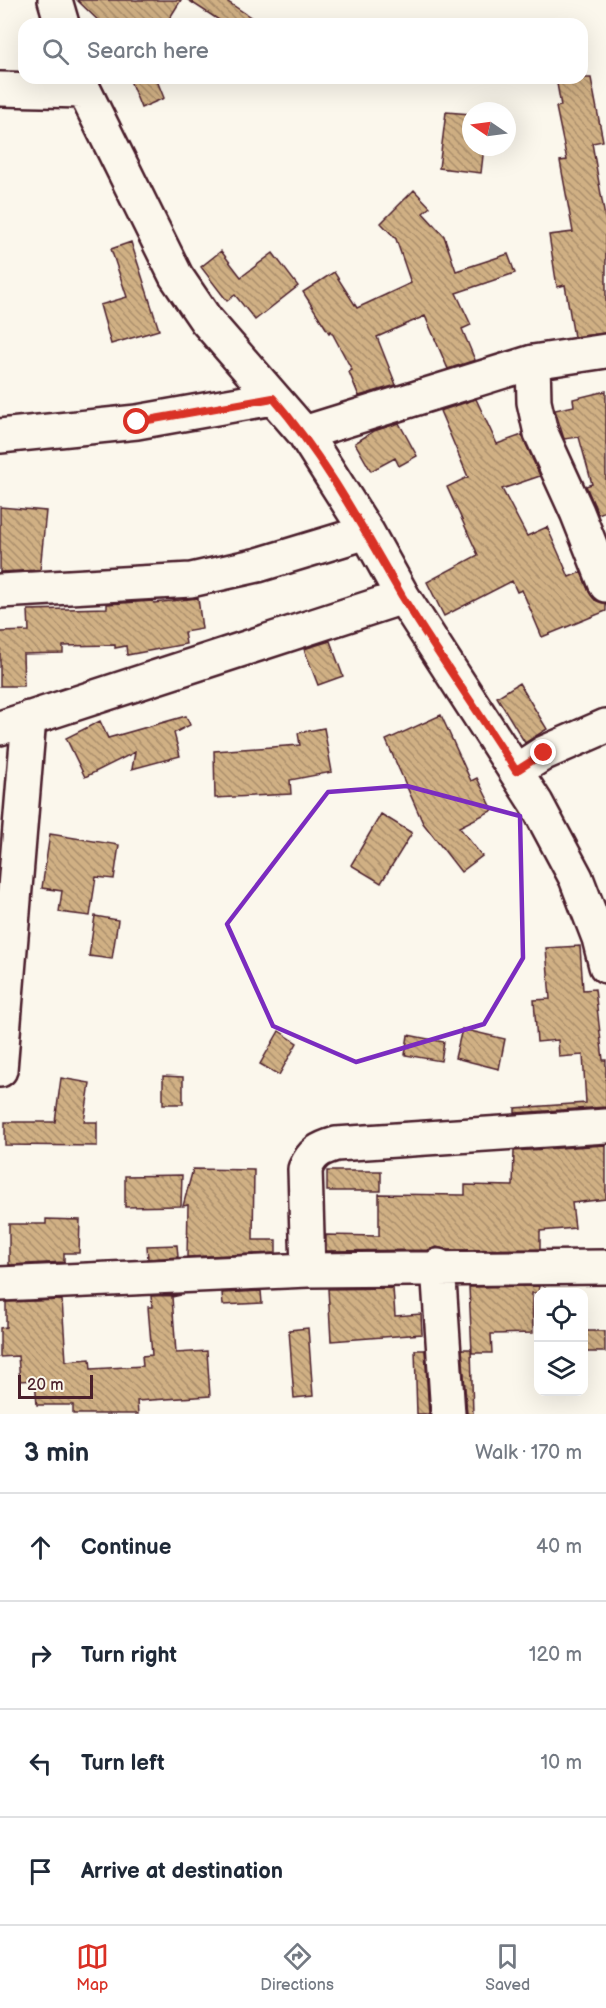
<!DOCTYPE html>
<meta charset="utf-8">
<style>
body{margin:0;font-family:"Balsamiq Sans",sans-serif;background:#f2f2f3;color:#1f2937}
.controls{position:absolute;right:18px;bottom:18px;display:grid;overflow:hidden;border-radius:12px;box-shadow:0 6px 24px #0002}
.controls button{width:54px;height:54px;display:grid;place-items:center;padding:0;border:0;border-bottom:2px solid #e0e1e3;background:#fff;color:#1f2937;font:30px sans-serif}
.compass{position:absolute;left:462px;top:102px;width:54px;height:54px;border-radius:50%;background:#fff;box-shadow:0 6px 24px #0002;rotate:283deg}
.scale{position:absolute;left:18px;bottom:15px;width:75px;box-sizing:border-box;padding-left:6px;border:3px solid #4a1f2b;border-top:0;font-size:16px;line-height:21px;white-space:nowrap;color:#4a1f2b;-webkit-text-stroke:4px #fbf7ec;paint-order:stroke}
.stop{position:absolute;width:18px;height:18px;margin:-14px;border:4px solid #d93025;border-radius:50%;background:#fff}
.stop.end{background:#d93025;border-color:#fff;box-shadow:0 2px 6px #0008}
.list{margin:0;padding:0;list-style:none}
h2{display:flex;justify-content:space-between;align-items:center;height:78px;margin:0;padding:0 24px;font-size:26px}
h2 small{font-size:20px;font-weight:400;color:#747a83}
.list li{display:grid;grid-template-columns:39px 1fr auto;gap:18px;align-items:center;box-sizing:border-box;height:108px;padding:0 24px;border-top:2px solid #e0e1e3}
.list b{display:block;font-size:22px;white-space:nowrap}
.list em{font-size:20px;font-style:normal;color:#747a83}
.icon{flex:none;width:33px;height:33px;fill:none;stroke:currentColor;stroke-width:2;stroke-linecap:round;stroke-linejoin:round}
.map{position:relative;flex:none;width:606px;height:1414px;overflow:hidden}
.search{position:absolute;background:#fff;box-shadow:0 6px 24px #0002;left:18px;right:18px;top:18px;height:66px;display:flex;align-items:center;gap:15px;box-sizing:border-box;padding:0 21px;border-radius:18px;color:#747a83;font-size:22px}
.sheet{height:510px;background:#fff}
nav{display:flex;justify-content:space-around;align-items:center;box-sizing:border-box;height:84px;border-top:2px solid #e0e1e3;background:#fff;font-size:16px;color:#747a83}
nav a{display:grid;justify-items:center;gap:3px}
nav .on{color:#d93025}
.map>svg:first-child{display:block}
.building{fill:url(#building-back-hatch);stroke:#4a1f2b;stroke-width:1.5}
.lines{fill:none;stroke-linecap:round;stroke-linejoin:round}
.minor-casing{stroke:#4a1f2b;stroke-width:38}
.minor{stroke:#fbf7ec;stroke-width:33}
.route{stroke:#d93025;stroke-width:8}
.marked{fill:none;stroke:#7b2cbf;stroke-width:4.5;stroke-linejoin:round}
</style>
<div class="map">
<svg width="606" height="1414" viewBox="0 0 606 1414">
<defs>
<pattern id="building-back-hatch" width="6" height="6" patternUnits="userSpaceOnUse" patternTransform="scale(1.5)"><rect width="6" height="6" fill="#d0b084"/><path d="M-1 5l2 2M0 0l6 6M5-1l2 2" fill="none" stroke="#ab8f6c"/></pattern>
</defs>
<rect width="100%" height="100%" fill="#fbf7ec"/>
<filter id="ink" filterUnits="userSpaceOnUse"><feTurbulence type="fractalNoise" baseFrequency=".0167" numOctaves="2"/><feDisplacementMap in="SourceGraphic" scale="12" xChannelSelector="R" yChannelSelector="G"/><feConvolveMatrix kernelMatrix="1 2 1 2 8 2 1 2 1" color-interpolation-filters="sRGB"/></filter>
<g filter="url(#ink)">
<!-- building -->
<path class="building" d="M77,0H181L166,24H102Z
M188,0H225L261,24H225Z
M129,78H156L164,98L141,108Z
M556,78H591L603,141L592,143L606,223V333L574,337L565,285L557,287L549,235L573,232L560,161L567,160L556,107L561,106Z
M446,112L471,114V147H484L481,173L439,168Z
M414,190L430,207L423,213L444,236L456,271L508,254L515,273L456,293L471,325L462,329L475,360L448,369L425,316L377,337L396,385L359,396L349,372L352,370L331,331L329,333L303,292L334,272L357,308L411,283L396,239L381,223Z
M131,242L159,330L111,344L100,305L127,297L111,249Z
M221,251L241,277L273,253L298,286L255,320L235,295L227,301L201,267Z
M606,391V511L598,514L586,486L592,484L579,437L564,439L555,410L574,406L573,399Z
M476,399L497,444L522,435L540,476L502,489L527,536L547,527L569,577L581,572L589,592L595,600L606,603V611L542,637L522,590L517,592L512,581L444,616L427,582L478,555L447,487L468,477L440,411Z
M399,423L417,456L399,466L395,458L371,471L355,443L374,431Z
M0,507L46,511L40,570L0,572Z
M198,598L202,629L184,632L186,644L127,655L126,646L115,648V645L63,646V653L23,654L24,686H0V632L29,631L28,610L107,608V604L153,601L154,603Z
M330,641L343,676L318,685L304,649Z
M519,683L547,729L525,743L497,697Z
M441,715L471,781L477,778L493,810L459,827L482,856L461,872L423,823L386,740Z
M186,716L190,725L174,733L180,756L132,769L135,752L85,777L66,738L100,721L108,738Z
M324,728L332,772L290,780L291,794L215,798L214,751L300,745L298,733Z
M381,814L412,833L381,883L351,865Z
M50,834L119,845L114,879L96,877L90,916L59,912L62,891L42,888Z
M95,916L118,920L112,959L89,956Z
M580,946L583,990L595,989L603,1060H606V1107L515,1113V1108L586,1103L583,1055L559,1057L558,1040L537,1042L534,1000L550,999L546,948Z
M462,1029L505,1039L499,1069L455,1058Z
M279,1031L297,1043L279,1075L260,1064Z
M408,1035L444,1042L441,1061L405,1055Z
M163,1076L183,1077V1104H163Z
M61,1078L90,1083L84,1122H97V1146L5,1145V1122H55Z
M606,1145V1199L572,1203L575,1228L540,1231V1249L447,1250L437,1247L428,1250L326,1251V1235L379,1236V1194L465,1195V1185L513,1186L514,1151Z
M193,1169L254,1170L253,1240H276V1253L187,1257L188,1205L183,1206Z
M327,1171H381V1191H327Z
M182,1175L181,1206L125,1207V1176Z
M46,1219L80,1220L79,1253H64V1262L9,1265V1224H46Z
M177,1245L178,1257L148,1259L147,1246Z
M539,1286L538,1293H532L533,1333L491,1334L492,1353H472L469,1287Z
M393,1288L395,1316L421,1314L422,1334L331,1341L328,1289Z
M261,1291L262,1303L223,1305L222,1293Z
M181,1295L172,1297L176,1353L207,1351L210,1396L137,1401L138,1414H73V1405H37L35,1380L20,1381L18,1356L0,1357V1328L6,1327V1302L62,1300L66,1361L90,1359L91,1369L143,1366L142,1356L152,1355L148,1307H152L151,1296Z
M308,1328L313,1396L294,1398L289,1330Z
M584,1331H605V1352H584Z
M462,1349H471L473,1414H467Z
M415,1350H425L429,1414H417Z"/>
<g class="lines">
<!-- minor casing -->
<g class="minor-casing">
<path id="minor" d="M55,0L62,24
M78,78L176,276L206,320L304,433L367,532L403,597L536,803L576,878L599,938L606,966
M0,89L83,91
M533,362L534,402L541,433L577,512L606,585
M304,433L533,362L606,351
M0,436L137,422L273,398
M0,591L191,580L258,565L367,532
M0,728L403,597
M516,771L544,753L606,726
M0,1070L29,718
M438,1266L448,1414
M308,1270L305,1169C312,1153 319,1149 336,1144L606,1126
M0,1284L308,1270L606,1267"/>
</g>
<!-- minor -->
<use href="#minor" class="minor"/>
</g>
</g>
<g class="lines" filter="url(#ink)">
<!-- route -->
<path class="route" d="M137,422L273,398C325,458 362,527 402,596C438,655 479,712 516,771L544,753"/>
</g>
<!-- marked area -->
<path class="marked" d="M407,786L520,816L523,958L484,1024L356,1062L273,1026L227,924L328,792Z"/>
</svg>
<div class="controls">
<button><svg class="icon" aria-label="locate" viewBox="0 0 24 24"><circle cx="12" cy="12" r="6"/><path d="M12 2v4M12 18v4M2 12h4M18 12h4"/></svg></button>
<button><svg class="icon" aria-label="layers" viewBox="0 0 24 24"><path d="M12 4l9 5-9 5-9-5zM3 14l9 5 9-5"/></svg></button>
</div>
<svg class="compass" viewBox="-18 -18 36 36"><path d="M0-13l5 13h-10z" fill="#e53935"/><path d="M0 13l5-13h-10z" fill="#747a83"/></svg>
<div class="scale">20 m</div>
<div class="stop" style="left:137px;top:422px"></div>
<div class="stop end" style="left:544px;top:753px"></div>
<div class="search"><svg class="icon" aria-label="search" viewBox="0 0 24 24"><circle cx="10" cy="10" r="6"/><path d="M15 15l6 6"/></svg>Search here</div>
</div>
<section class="sheet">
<h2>3 min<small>Walk · 170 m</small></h2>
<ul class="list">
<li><svg class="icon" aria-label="ahead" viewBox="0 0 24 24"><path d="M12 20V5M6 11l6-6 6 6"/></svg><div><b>Continue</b></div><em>40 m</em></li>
<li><svg class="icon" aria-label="right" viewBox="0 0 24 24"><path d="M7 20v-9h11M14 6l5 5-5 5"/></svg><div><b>Turn right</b></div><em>120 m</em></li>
<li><svg class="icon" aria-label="left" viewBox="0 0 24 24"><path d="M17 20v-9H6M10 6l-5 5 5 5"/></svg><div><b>Turn left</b></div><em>10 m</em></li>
<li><svg class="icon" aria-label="arrive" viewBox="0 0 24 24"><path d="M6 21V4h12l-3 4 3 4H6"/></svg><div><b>Arrive at destination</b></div></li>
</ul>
</section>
<nav>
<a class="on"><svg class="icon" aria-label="map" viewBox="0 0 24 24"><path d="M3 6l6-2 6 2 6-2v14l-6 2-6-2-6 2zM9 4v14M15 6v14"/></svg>Map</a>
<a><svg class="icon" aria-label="directions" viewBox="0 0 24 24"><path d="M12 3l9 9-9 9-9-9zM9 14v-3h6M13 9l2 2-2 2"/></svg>Directions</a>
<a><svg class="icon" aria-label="saved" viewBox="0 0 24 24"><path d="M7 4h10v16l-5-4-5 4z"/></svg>Saved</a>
</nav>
